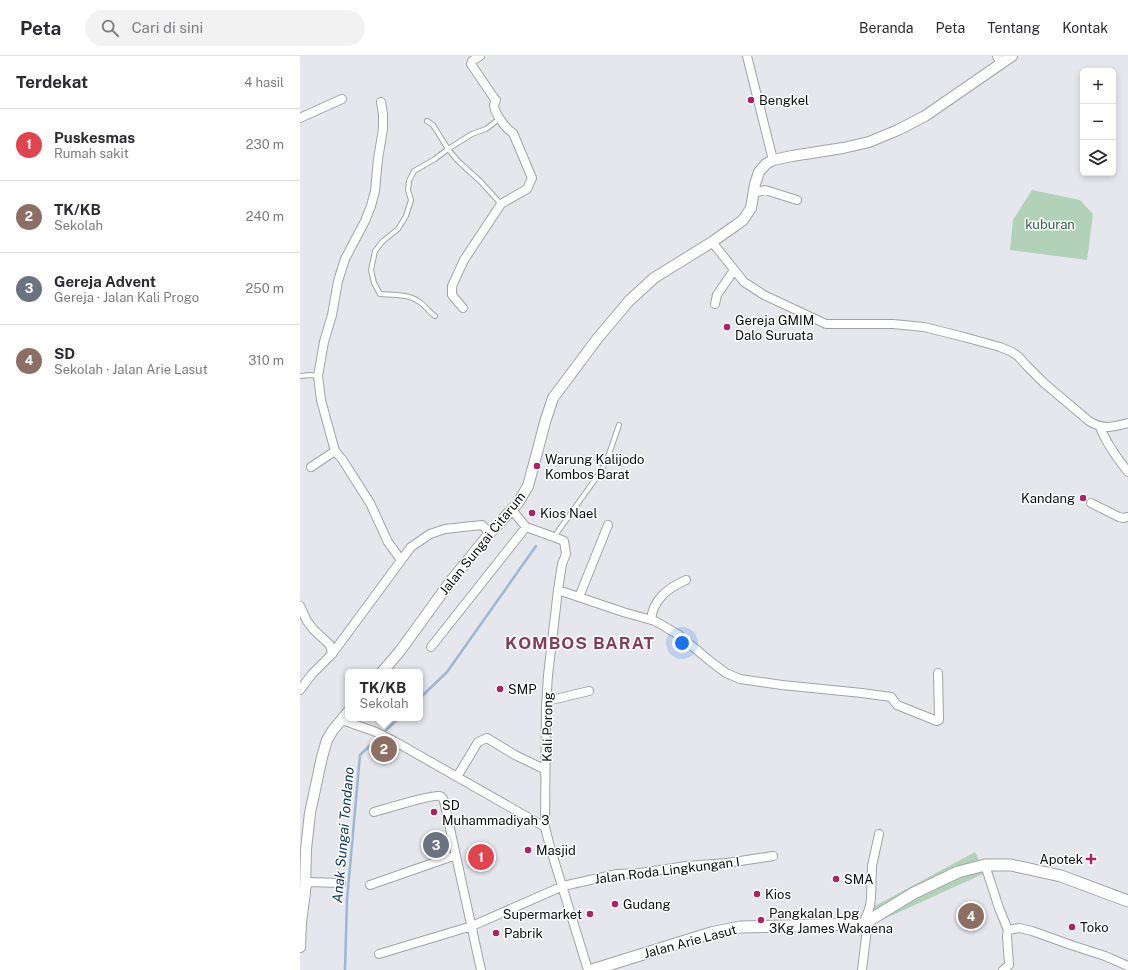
<!DOCTYPE html>
<html lang="id">
<meta charset="utf-8">
<style>
body{margin:0;font-family:"Public Sans",sans-serif;background:#f2f2f3;color:#2b2b33}
.controls{position:absolute;right:12px;top:12px;display:grid;overflow:hidden;border-radius:6px;box-shadow:0 2px 6px #0003}
.controls button{width:36px;height:36px;display:grid;place-items:center;padding:0;border:0;border-bottom:1px solid #e1e1e2;background:#fff;color:#2b2b33;font:20px sans-serif}
.you{position:absolute;left:382px;top:587px;width:14px;height:14px;margin:-10px;border:3px solid #fff;border-radius:50%;background:#1a73e8;box-shadow:0 0 0 6px #1a73e833}
.badge{display:grid;place-items:center;width:26px;height:26px;border-radius:50%;background:#ac2265;color:#fff;font-size:13px;font-weight:700}
.pin{position:absolute;translate:-50% -50%;border:2px solid #fff;box-shadow:0 1px 4px #0006}
.popup{position:absolute;left:45px;top:613px;width:78px;height:52px;box-sizing:border-box;display:grid;place-content:center;border-radius:6px;background:#fff;filter:drop-shadow(0 1px 3px #0005);font-size:13px;white-space:nowrap;color:#7c7c81}
.popup b{font-size:15px;color:#2b2b33}
.popup::after{content:'';position:absolute;left:50%;top:100%;margin-left:-8px;border:8px solid transparent;border-top-color:#fff}
.list{margin:0;padding:0;list-style:none}
h2{display:flex;justify-content:space-between;align-items:center;height:52px;margin:0;padding:0 16px;font-size:17px}
h2 small{font-size:13px;font-weight:400;color:#7c7c81}
.list li{display:grid;grid-template-columns:26px 1fr auto;gap:12px;align-items:center;box-sizing:border-box;height:72px;padding:0 16px;border-top:1px solid #e1e1e2}
.list b{display:block;font-size:15px;white-space:nowrap}
.list p{margin:0;font-size:13px;white-space:nowrap;color:#7c7c81}
.list em{font-size:13px;font-style:normal;color:#7c7c81}
.icon{flex:none;width:22px;height:22px;fill:none;stroke:currentColor;stroke-width:2;stroke-linecap:round;stroke-linejoin:round}
.map{position:relative;flex:none;width:828px;height:914px;overflow:hidden}
header{display:flex;align-items:center;gap:24px;box-sizing:border-box;height:56px;padding:0 20px;background:#fff;border-bottom:1px solid #e1e1e2}
header strong{font-size:19px}
nav{display:flex;gap:22px;margin-inline-start:auto;font-size:14px}
.search{width:280px;height:36px;background:#f2f2f3;display:flex;align-items:center;gap:10px;box-sizing:border-box;padding:0 14px;border-radius:22px;color:#7c7c81;font-size:15px}
main{display:flex}
aside{flex:1;background:#fff}
.map>svg:first-child{display:block}
.green{fill:#b1d2b8}
.lines{fill:none;stroke-linecap:round;stroke-linejoin:round}
.stream{stroke:#9cb6d5;stroke-width:2.5}
.service-casing{stroke:#a1a2a8;stroke-width:6}
.minor-casing{stroke:#a1a2a8;stroke-width:10}
.tertiary-casing{stroke:#a1a2a8;stroke-width:12}
.secondary-casing{stroke:#a1a2a8;stroke-width:13}
.service{stroke:#fff;stroke-width:4}
.minor{stroke:#fff;stroke-width:8}
.tertiary{stroke:#fff;stroke-width:10}
.secondary{stroke:#fff;stroke-width:11}
.poi-dot{fill:#ac2265;stroke:#fff;stroke-width:1.5}
.labels{text-anchor:middle;stroke-width:3;stroke-linejoin:round;paint-order:stroke}
.poi-label{font-size:13px;fill:#0b0c0d;stroke:#fff;text-anchor:start}
.park-label{font-size:13px;fill:#2c613c;stroke:#fff}
.street-label{font-size:13px;fill:#0b0c0d;stroke:#fff}
.water-label{font-size:14px;font-style:italic;fill:#0d335a;stroke:#fff}
.district-label{font-size:17px;font-weight:bold;letter-spacing:1px;fill:#823d59;stroke:#fff}
</style>
<header>
<strong>Peta</strong>
<div class="search"><svg class="icon" aria-label="search" viewBox="0 0 24 24"><circle cx="10" cy="10" r="6"/><path d="M15 15l6 6"/></svg>Cari di sini</div>
<nav><a>Beranda</a><a>Peta</a><a>Tentang</a><a>Kontak</a></nav>
</header>
<main>
<aside>
<h2>Terdekat<small>4 hasil</small></h2>
<ul class="list">
<li><span class="badge" style="background:#e0444e">1</span><div><b>Puskesmas</b><p>Rumah sakit</p></div><em>230 m</em></li>
<li><span class="badge" style="background:#8d6e63">2</span><div><b>TK/KB</b><p>Sekolah</p></div><em>240 m</em></li>
<li><span class="badge" style="background:#6b7280">3</span><div><b>Gereja Advent</b><p>Gereja · Jalan Kali Progo</p></div><em>250 m</em></li>
<li><span class="badge" style="background:#8d6e63">4</span><div><b>SD</b><p>Sekolah · Jalan Arie Lasut</p></div><em>310 m</em></li>
</ul>
</aside>
<div class="map">
<svg width="828" height="914" viewBox="0 0 828 914">
<rect width="100%" height="100%" fill="#e6e7ed"/>
<!-- green -->
<path class="green" d="M732,134L780,144L793,158L787,204L710,194L713,164Z
M675,796L685,817L571,869L573,851Z"/>
<g class="lines">
<!-- stream -->
<path class="stream" d="M120,642L147,616L236,490
M83,677L99,662
M45,914L47,844L60,699L80,680"/>
<!-- service casing -->
<g class="service-casing">
<path id="service" d="M127,65L133,69L148,93L158,105L181,126L201,148
M135,260C129,256 125,249 118,245C108,238 92,239 80,238L74,227L71,214L75,195L83,185L98,173L106,160L111,144L108,134L109,125L114,115L135,103L148,93L172,78L186,73L199,63
M0,320L10,319L18,320
M254,481L301,415L308,401L319,369"/>
</g>
<!-- minor casing -->
<g class="minor-casing">
<path id="minor" d="M447,0L473,104
M697,0L701,8
M81,46L83,58V73L78,103L75,135L71,150L65,165L45,203L38,225L32,259L24,286L18,320L21,344L35,395L42,403L70,447L88,486L101,504
M0,62L42,43
M454,137L465,134L497,144
M412,186L444,226L464,239L526,268H593L624,271L664,281L700,291L712,296L719,301L726,309L744,327L789,365C803,374 813,371 828,367
M415,248L417,239L434,214
M163,252L152,239V230L164,204L201,148L227,133L232,122L213,77C206,73 195,58 194,50C194,48 195,47 196,44L194,42L171,8L172,5L180,0
M800,371C806,387 817,402 828,416
M11,411L35,395
M791,447L819,461L823,462L828,461
M212,454L226,471L254,481L264,485L266,498L262,508L258,534L248,619L246,650L245,771L250,791L288,914
M258,534L323,556L355,565L379,579L410,605L426,617L440,623L482,629L562,637L591,641L597,649L637,665L639,664V661L638,617
M279,541L308,469
M0,550L7,565L13,573L30,589L32,598
M351,564C353,543 368,532 386,524
M131,591L226,471
M0,634L12,618L32,598L111,491L130,478L145,473L182,469L190,477
M247,645L289,635
M42,664L76,676L94,685L245,771
M157,721L178,686L187,682L215,699L244,713L245,718
M74,756C84,753 134,738 140,740C143,741 143,743 144,745L181,914
M685,809L699,852L708,874L707,880L709,909L703,914
M70,829L156,799
M6,833L8,826L41,827
M708,874L719,872L732,875L771,889L805,900L828,910
M79,898L172,870L263,830L317,818L340,817L386,810L427,807L473,800
M562,914L567,873L563,868L568,856L570,850L571,842L572,810L579,778"/>
</g>
<!-- tertiary casing -->
<g class="tertiary-casing">
<path id="tertiary" d="M82,616L100,595L150,526L190,477L218,447L228,430L238,393L245,366L253,342L297,283L329,245L354,222L412,186L432,172L443,164L451,152L455,128L459,116L466,108L473,104L492,100L543,92L569,86L598,74L625,60L712,0
M0,891L1,866L5,836L6,793L10,757L22,701L27,684L33,674L48,656"/>
</g>
<!-- secondary casing -->
<g class="secondary-casing">
<path id="secondary" d="M292,914L411,877L440,871L563,868L614,837L658,816L685,809H711L761,820L828,845"/>
</g>
<!-- service -->
<use href="#service" class="service"/>
<!-- minor -->
<use href="#minor" class="minor"/>
<!-- tertiary -->
<use href="#tertiary" class="tertiary"/>
<!-- secondary -->
<use href="#secondary" class="secondary"/>
</g>
<!-- markers -->
<g class="poi-dot">
<circle cx="451" cy="44" r="4"/>
<circle cx="427" cy="271" r="4"/>
<circle cx="237" cy="410" r="4"/>
<circle cx="783" cy="442" r="4"/>
<circle cx="232" cy="457" r="4"/>
<circle cx="200" cy="633" r="4"/>
<circle cx="134" cy="756" r="4"/>
<circle cx="228" cy="794" r="4"/>
<path d="M789 797h4v4h4v4h-4v4h-4v-4h-4v-4h4z"/>
<circle cx="536" cy="823" r="4"/>
<circle cx="457" cy="838" r="4"/>
<circle cx="315" cy="848" r="4"/>
<circle cx="290" cy="858" r="4"/>
<circle cx="461" cy="864" r="4"/>
<circle cx="772" cy="871" r="4"/>
<circle cx="196" cy="877" r="4"/>
</g>
<g class="labels">
<!-- poi labels -->
<g class="poi-label">
<text x="459" y="49">Bengkel</text>
<text x="435" y="269">Gereja GMIM<tspan x="435" dy="15">Dalo Suruata</tspan></text>
<text x="245" y="408">Warung Kalijodo<tspan x="245" dy="15">Kombos Barat</tspan></text>
<text x="775" y="447" text-anchor="end">Kandang</text>
<text x="240" y="462">Kios Nael</text>
<text x="208" y="638">SMP</text>
<text x="142" y="754">SD<tspan x="142" dy="15">Muhammadiyah 3</tspan></text>
<text x="236" y="799">Masjid</text>
<text x="783" y="808" text-anchor="end">Apotek</text>
<text x="544" y="828">SMA</text>
<text x="465" y="843">Kios</text>
<text x="323" y="853">Gudang</text>
<text x="469" y="862">Pangkalan Lpg<tspan x="469" dy="15">3Kg James Wakaena</tspan></text>
<text x="282" y="863" text-anchor="end">Supermarket</text>
<text x="780" y="876">Toko</text>
<text x="204" y="882">Pabrik</text>
</g>
<!-- park labels -->
<g class="park-label">
<text x="750" y="173">kuburan</text>
</g>
<!-- street labels -->
<g class="street-label">
<text transform="translate(182 487) rotate(-51)" y="5">Jalan Sungai Citarum</text>
<text transform="translate(247 671) rotate(-89)" y="5">Kali Porong</text>
<text transform="translate(367 814) rotate(-7)" y="5">Jalan Roda Lingkungan I</text>
<text transform="translate(390 885) rotate(-15)" y="5">Jalan Arie Lasut</text>
</g>
<!-- water labels -->
<g class="water-label">
<text transform="translate(43 779) rotate(-85)" y="5">Anak Sungai Tondano</text>
</g>
<!-- district labels -->
<g class="district-label">
<text x="280" y="593">KOMBOS BARAT</text>
</g>
</g>
</svg>
<div class="controls">
<button>+</button>
<button>−</button>
<button><svg class="icon" aria-label="layers" viewBox="0 0 24 24"><path d="M12 4l9 5-9 5-9-5zM3 14l9 5 9-5"/></svg></button>
</div>
<div class="you"></div>
<div class="pin badge" style="left:181px;top:801px;background:#e0444e">1</div>
<div class="pin badge" style="left:84px;top:693px;background:#8d6e63">2</div>
<div class="popup"><b>TK/KB</b>Sekolah</div>
<div class="pin badge" style="left:136px;top:789px;background:#6b7280">3</div>
<div class="pin badge" style="left:671px;top:860px;background:#8d6e63">4</div>
</div>
</main>
